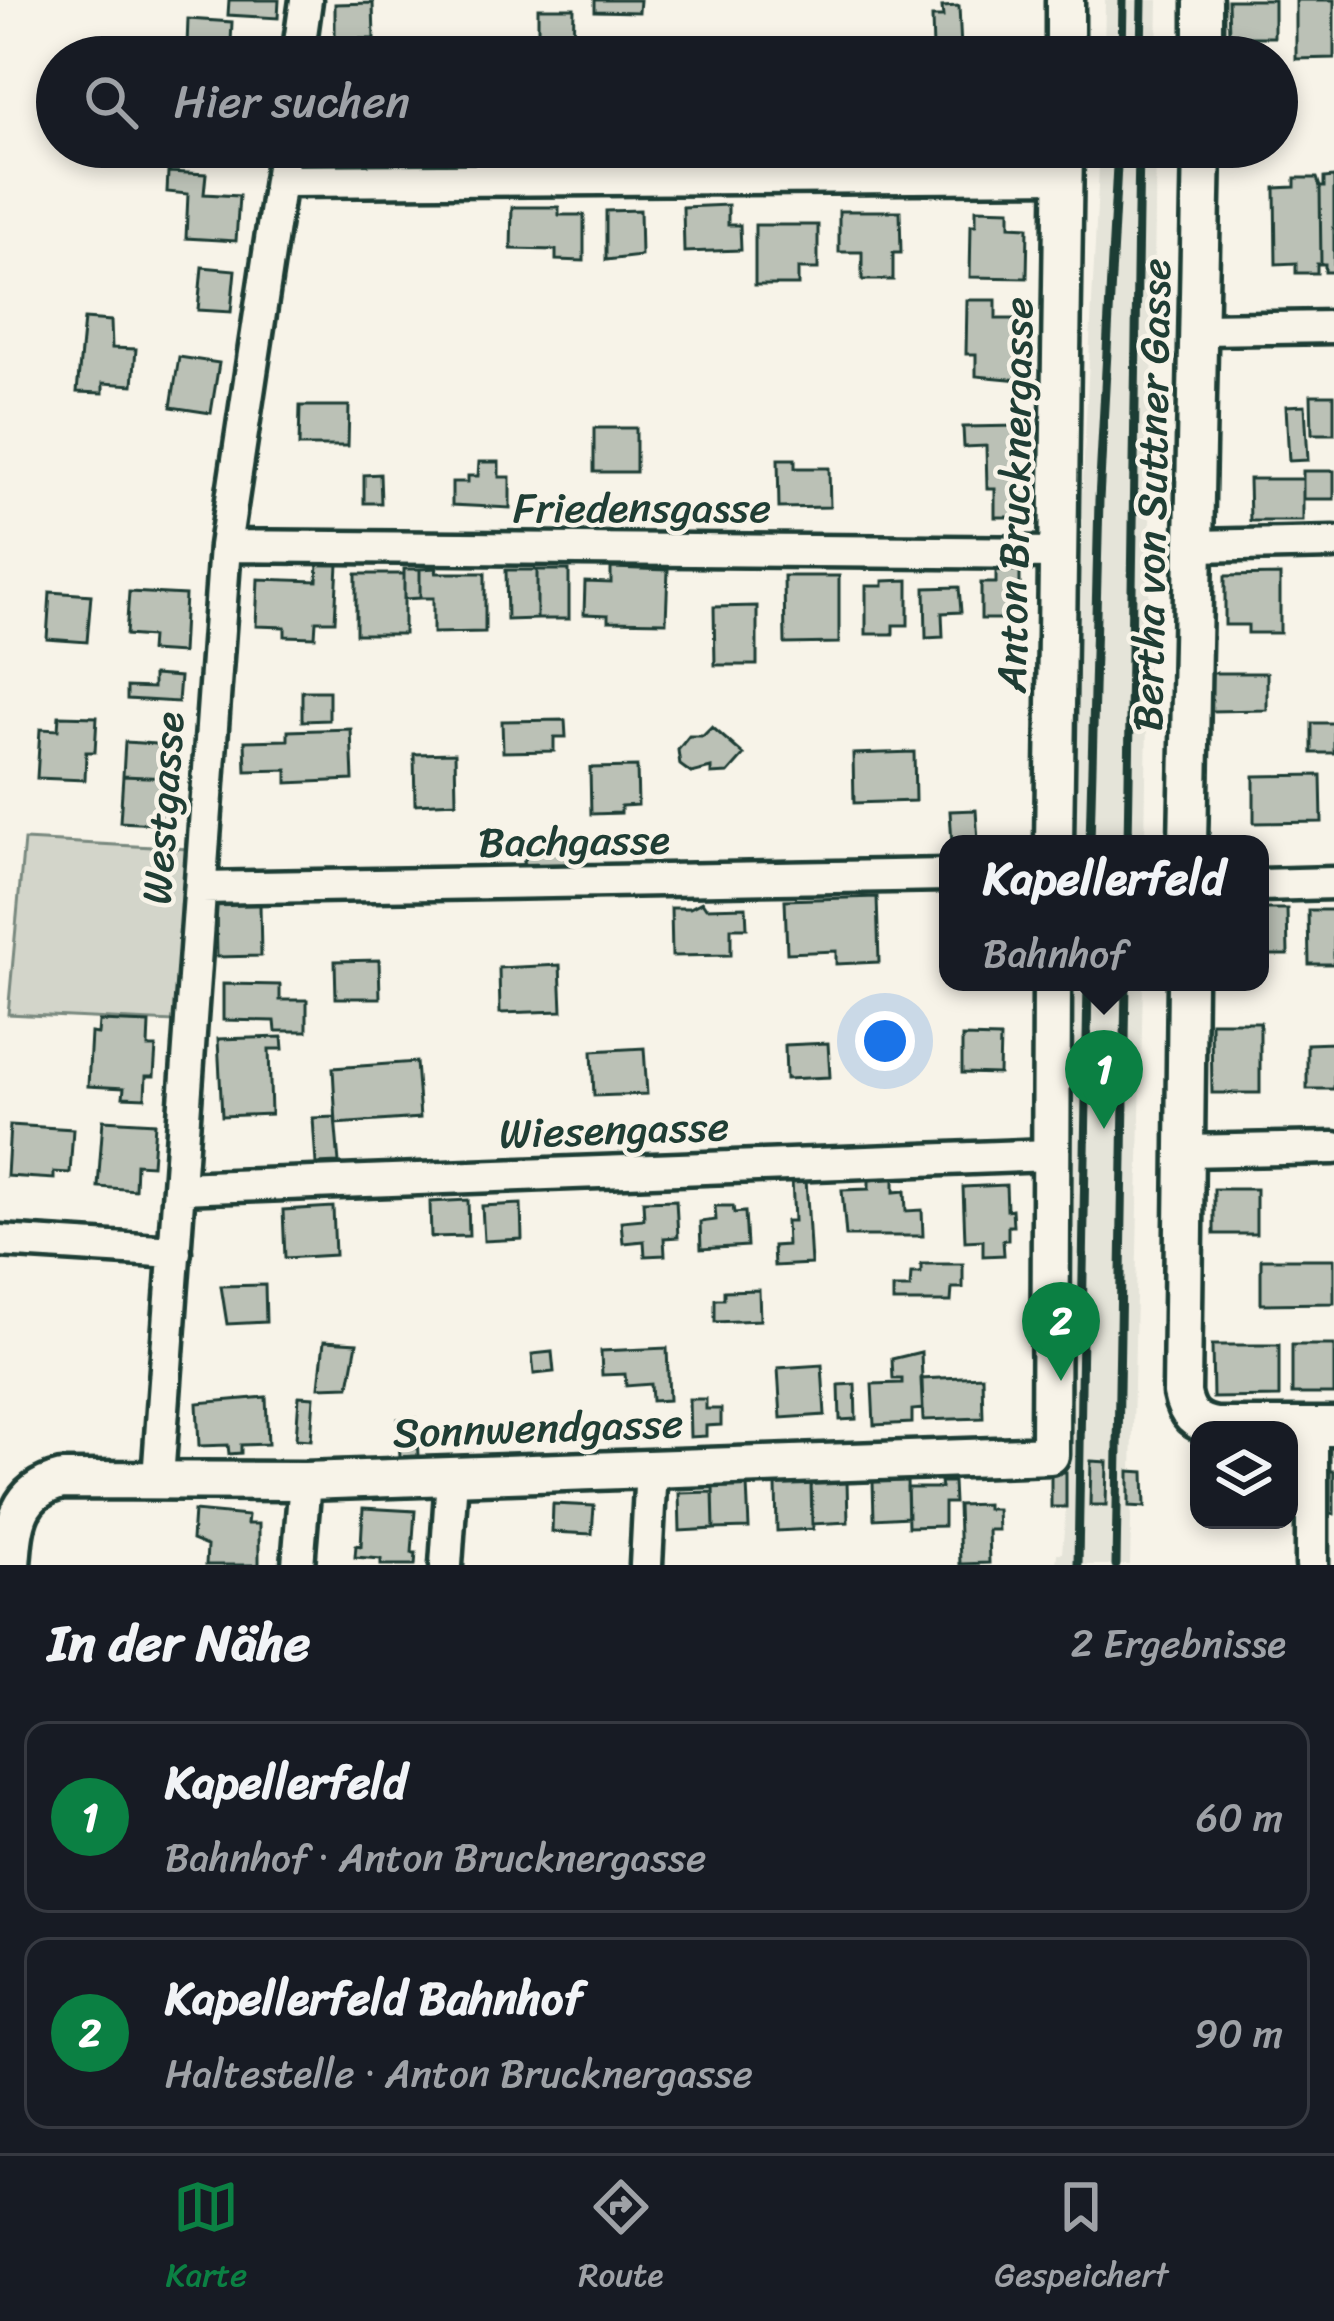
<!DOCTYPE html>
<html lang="de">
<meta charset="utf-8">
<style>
body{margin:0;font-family:Sriracha,sans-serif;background:#20242c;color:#f1f3f6}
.controls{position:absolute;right:36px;bottom:36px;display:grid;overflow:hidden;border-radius:24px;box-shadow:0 6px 18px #0003}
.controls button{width:108px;height:108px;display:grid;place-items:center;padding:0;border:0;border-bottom:3px solid #363941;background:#171b24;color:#f1f3f6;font:60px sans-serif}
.you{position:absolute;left:885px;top:1041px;width:42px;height:42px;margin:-30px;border:9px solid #fff;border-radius:50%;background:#1a73e8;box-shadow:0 0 0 18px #1a73e833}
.badge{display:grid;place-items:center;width:78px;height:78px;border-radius:50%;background:#0b8043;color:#fff;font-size:39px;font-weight:700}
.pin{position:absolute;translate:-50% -99px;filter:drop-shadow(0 3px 6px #0008)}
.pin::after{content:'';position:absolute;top:63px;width:42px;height:36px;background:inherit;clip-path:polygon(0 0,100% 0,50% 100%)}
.popup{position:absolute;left:939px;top:835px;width:330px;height:156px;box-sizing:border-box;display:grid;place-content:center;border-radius:24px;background:#171b24;filter:drop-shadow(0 3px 9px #0005);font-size:39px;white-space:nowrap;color:#9ea1a6}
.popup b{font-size:45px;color:#f1f3f6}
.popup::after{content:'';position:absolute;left:50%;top:100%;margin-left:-24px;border:24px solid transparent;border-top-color:#171b24}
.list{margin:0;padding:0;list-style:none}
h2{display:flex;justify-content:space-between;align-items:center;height:156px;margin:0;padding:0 48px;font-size:51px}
h2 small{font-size:39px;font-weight:400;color:#9ea1a6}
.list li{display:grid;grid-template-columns:78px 1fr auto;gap:36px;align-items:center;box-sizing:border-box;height:192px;margin:0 24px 24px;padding:0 24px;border:3px solid #363941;border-radius:24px}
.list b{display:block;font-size:45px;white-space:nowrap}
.list p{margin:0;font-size:39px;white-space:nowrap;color:#9ea1a6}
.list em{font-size:39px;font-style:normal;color:#9ea1a6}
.icon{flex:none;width:66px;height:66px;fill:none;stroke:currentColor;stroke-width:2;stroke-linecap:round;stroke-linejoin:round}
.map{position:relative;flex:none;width:1334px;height:1565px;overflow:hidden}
.search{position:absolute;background:#171b24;box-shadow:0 6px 18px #0003;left:36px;right:36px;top:36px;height:132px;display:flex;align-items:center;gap:30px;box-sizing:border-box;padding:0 42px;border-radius:66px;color:#9ea1a6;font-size:45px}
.sheet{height:588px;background:#171b24}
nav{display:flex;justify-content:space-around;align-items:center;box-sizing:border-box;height:168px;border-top:3px solid #363941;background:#171b24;font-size:33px;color:#9ea1a6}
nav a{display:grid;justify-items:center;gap:6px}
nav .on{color:#0b8043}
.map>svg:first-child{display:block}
.built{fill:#e5e4d9}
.green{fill:#d3d5ca;stroke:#79897f;stroke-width:3}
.building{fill:#bbc1b6;stroke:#1f3d34;stroke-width:3}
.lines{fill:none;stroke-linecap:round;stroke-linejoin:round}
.minor-casing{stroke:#1f3d34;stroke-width:39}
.tertiary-casing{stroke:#1f3d34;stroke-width:45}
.minor{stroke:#f7f3e8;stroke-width:30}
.tertiary{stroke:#f7f3e8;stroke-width:36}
.rail{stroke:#1f3d34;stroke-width:9}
.labels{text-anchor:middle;stroke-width:9;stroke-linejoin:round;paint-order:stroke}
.street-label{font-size:42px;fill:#1f3d34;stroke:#f7f3e8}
</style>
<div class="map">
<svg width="1334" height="1565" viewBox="0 0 1334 1565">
<rect width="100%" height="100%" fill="#f7f3e8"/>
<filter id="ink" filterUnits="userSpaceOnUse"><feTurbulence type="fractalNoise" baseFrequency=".00833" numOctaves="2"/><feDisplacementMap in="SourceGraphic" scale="24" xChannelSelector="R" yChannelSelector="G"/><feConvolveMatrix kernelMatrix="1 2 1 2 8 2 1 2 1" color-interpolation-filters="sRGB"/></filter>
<g filter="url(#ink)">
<!-- built -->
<path class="built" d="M1105,0H1158L1157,57H1104Z
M1100,147H1156L1145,844H1070L1078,573Z
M1068,982H1143L1130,1565H1056L1057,1553H1062L1066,1507Z"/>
<!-- green -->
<path class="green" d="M24,840L189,849L174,1022L8,1014Z"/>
<!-- building -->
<path class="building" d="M229,0H279L278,18L228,15Z
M595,0H640L639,12L595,11Z
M1228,0H1274V37H1229Z
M1296,0H1334V58L1296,59Z
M373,3L374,39H335V4Z
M959,6L961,49L933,50L932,17H943L942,7Z
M538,8H574L573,48H538Z
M188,19L232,22L231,43L249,44V51L259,52V57H217L218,48L187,46Z
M201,147H243L242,156L200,154Z
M168,172L206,174L204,194L239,196L236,241L186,238L188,194L167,192Z
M1334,177V272H1325V264H1321L1320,187H1324V178Z
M1295,178H1317L1320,187L1321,264H1317V273H1296V263L1276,264L1275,188L1295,187Z
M728,205V225H740L741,250L684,252L683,207Z
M512,207H559V215H584V261L556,260V250L511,249Z
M976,209L1010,210V226L1028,227L1027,278L970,277L971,225H976Z
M640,210L641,256L606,260V211Z
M839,211H900L901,253H893V280H862V252H839Z
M755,225H818V269H798V285H755Z
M202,267L235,270L231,312L198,310Z
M967,300H996V319H1022L1021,380L976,376V354H966Z
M84,319L111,321L112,348L136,349L133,385L103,383V393L77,392Z
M179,357L219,363L211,413L171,407Z
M1311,395H1334V434H1312Z
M1305,405L1308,460L1289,461L1286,406Z
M300,406H349L348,446H299Z
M1021,426L1022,481H1035V502H1022V517H995V489H987L986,446L964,447L963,427Z
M594,428H636V472H594Z
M778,459H795V468H829L830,507L779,508Z
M479,462H499V477H510V508L452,505V482H468V476H478Z
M1303,471H1334V499H1303Z
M380,474L381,503H364V475Z
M1249,479H1303V521H1250Z
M318,563L338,564L335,621H316L315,637L285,636V627L256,626L258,579L317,581Z
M1020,567V619H981V583H996V568Z
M437,568L436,573H485V632L433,633V598H420V569Z
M611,568L668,570L666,622L608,621V615L584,614L585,582L611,583Z
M404,569H420V598L404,599Z
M506,570H537V619L507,620Z
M537,570H569V619H537Z
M356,574H404V634H356Z
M1280,575V633H1248V625H1225V576Z
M784,576H839V643L785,644Z
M908,580V625H893V634H866V586H883V581Z
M959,587L961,612L942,613L943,637L926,638L925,588Z
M50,592L91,595L87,642L47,639Z
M129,592L185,595L182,653L150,651L151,637L126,635Z
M757,606V665H715L714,607Z
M1209,673H1267V710L1210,711Z
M153,675L180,677L178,702L127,699V687L153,688Z
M302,691H329V720L302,721Z
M59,716L97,717L95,752H86L85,780L37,778L40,729L58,730Z
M565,720L566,737H554V751L503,752L502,721Z
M1312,723H1334V753H1312Z
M712,727L744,755L728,773L711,774V768L691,773L680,765L678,750L689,736H703Z
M351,729L353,780L287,783V770L246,771L245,741L288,740V731Z
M125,742L171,745L169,778L123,776Z
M914,752L915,801L854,803L853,754Z
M455,753L456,802L415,804L414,754Z
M637,767L638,805L621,806V813L591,814L590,768Z
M1321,775L1322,822L1254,823V776Z
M123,776L169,778L167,819L155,818V824L120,822Z
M976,810L978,842L952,844L950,811Z
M577,843L578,865H522L533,845Z
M877,897L879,962L836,964V951L787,953L785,900Z
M702,902L706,908L746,907L747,928H731V955L672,956L671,908H690Z
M260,904L261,956L217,957L216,905Z
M1260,909H1287L1288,955H1260Z
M1308,910H1334V964H1309Z
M379,960L380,998H336L335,961Z
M560,965L562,1011L500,1013L499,968Z
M223,984L280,985V1000H307V1031H276L275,1021L223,1020Z
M99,1021L149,1023L148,1047H156L154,1076H146L145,1098L123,1097L124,1088L88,1086L91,1033L98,1034Z
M1211,1022H1260V1093H1212Z
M282,1037L283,1049H269L271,1114L222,1116L218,1039Z
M962,1037L1000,1038L999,1074L962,1073Z
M828,1043L830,1077L786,1079L785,1045Z
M1334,1043V1089H1307V1044Z
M644,1048L647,1094L594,1096L592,1051Z
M416,1062L420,1118L336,1124L333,1068Z
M335,1117L339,1163L316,1164L313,1118Z
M103,1120L155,1123L152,1165L136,1164L135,1190L98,1187Z
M10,1125L73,1129L70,1173L54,1172V1179L7,1176Z
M894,1178V1192L905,1191L906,1211L922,1210L923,1236H846L842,1190L869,1189V1180Z
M806,1179L811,1264L774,1266L773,1246L787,1245L786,1221H794L792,1180Z
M1006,1185L1007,1210L1012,1209L1013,1226H1008V1240H1003L1004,1255L983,1256V1240L965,1241L963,1187Z
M1214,1189H1256V1234H1214Z
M468,1200L469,1236L431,1237L430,1202Z
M676,1200L678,1237L664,1238L665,1255L645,1256L644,1241L623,1243L621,1221L644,1219L643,1201Z
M521,1204L522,1239L484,1241L482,1206Z
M715,1206H733L734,1213L745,1212L747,1246L701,1249L700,1222L716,1220Z
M333,1207L335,1255L285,1258L283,1210Z
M1261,1259H1334V1303L1261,1304Z
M921,1264H963V1288H952L951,1302H893V1288H910L911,1273H921Z
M265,1285L266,1322L227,1324L221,1286Z
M759,1290L760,1320L715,1322V1299H724V1291Z
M324,1341L357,1343L349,1386L319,1387Z
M1212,1345H1279V1397L1213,1398Z
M1292,1345H1334V1394H1292Z
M667,1348L669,1400L652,1401L651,1384L626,1386L625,1374L602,1375L601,1351Z
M552,1352L554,1372L534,1374L532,1354Z
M921,1352L923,1409L912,1410V1423L874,1425L872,1384L902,1383V1379H893L892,1359Z
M822,1365L825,1415L781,1418L778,1368Z
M982,1376L983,1418L923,1420L921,1379Z
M855,1384L856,1419L840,1420L839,1385Z
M299,1396L314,1397L311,1440L296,1439Z
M266,1397L268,1444L241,1445V1453L229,1454L228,1445L199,1446L197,1403Z
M689,1399H706V1409H721V1425L706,1426V1436L690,1437Z
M416,1418L418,1456L400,1457L398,1419Z
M1091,1461L1107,1462L1106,1505H1090Z
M1129,1471L1144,1472L1145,1507L1129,1506Z
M1327,1471H1334V1514H1328Z
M1051,1472H1066V1507H1051Z
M907,1480L908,1517L874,1519L873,1481Z
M847,1481L848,1522L812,1524L811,1483Z
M940,1482H953L954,1503H944V1526L908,1527L907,1488H941Z
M811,1483L813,1529L777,1531L776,1484Z
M747,1484L749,1528L714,1529L713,1486Z
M713,1492L714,1529L680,1531L679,1493Z
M553,1504L594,1506L592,1534L552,1532Z
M987,1504V1509H997L998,1530H988L989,1563L960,1564L958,1505Z
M363,1508L415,1511L412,1553H416L415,1565H381V1559L355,1557L356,1545L361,1546Z
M194,1511L248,1516L247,1524H259V1565H206L207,1546L192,1540Z"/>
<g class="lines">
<!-- minor casing -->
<g class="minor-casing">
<path id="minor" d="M298,57L306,0
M281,181L1064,176
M1201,329L1334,327
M225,546L1057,553
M1196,546L1334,543
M1260,885L1334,883
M202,888L948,875
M1185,1151L1334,1148
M180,1188L1050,1155
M0,1241L175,1252
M158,1479L225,546L285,147
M298,1565L305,1481
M446,1565L452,1477
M646,1565L651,1467
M1312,1565V1427"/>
</g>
<!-- tertiary casing -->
<g class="tertiary-casing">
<path id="tertiary" d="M1065,57V0
M1203,57V0
M1054,844L1064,147
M1188,844L1202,147
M1187,982L1182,1393C1186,1414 1195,1423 1216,1427H1334
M11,1565C14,1524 16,1491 62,1480L305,1481L1050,1455L1052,982"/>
</g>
<!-- minor -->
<use href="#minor" class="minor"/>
<!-- tertiary -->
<use href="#tertiary" class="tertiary"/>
<!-- rail -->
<path class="rail" d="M1122,57L1123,0
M1141,57L1142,0
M1090,844L1099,500L1118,147
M1128,844L1139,147
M1078,1565L1088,982
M1116,1565L1126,982"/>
</g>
</g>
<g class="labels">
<!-- street labels -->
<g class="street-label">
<text transform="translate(1014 495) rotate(-89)" y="15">Anton Brucknergasse</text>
<text transform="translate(1151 495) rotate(-89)" y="15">Bertha von Suttner Gasse</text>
<text x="642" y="522">Friedensgasse</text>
<text transform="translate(162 808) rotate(-86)" y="15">Westgasse</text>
<text transform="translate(574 840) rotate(-1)" y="15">Bachgasse</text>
<text transform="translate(614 1129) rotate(-2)" y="15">Wiesengasse</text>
<text transform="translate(538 1427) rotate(-2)" y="15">Sonnwendgasse</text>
</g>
</g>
</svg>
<div class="controls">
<button><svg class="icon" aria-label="layers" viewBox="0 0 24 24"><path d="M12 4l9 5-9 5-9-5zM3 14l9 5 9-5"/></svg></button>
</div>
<div class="you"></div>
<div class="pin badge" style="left:1104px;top:1129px">1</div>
<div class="popup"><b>Kapellerfeld</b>Bahnhof</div>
<div class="pin badge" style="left:1061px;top:1381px">2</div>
<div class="search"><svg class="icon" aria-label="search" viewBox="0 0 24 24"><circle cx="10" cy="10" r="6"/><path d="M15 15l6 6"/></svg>Hier suchen</div>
</div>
<section class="sheet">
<h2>In der Nähe<small>2 Ergebnisse</small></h2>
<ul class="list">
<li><span class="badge">1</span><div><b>Kapellerfeld</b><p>Bahnhof · Anton Brucknergasse</p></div><em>60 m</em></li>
<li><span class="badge">2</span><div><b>Kapellerfeld Bahnhof</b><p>Haltestelle · Anton Brucknergasse</p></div><em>90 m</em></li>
</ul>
</section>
<nav>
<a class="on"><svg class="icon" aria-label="map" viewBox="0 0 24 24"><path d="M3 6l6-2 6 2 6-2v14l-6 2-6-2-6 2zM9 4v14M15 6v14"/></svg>Karte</a>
<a><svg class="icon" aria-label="directions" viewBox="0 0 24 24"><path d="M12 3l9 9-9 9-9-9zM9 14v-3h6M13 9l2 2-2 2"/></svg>Route</a>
<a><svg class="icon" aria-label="saved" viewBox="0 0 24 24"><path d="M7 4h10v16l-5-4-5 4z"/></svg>Gespeichert</a>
</nav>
